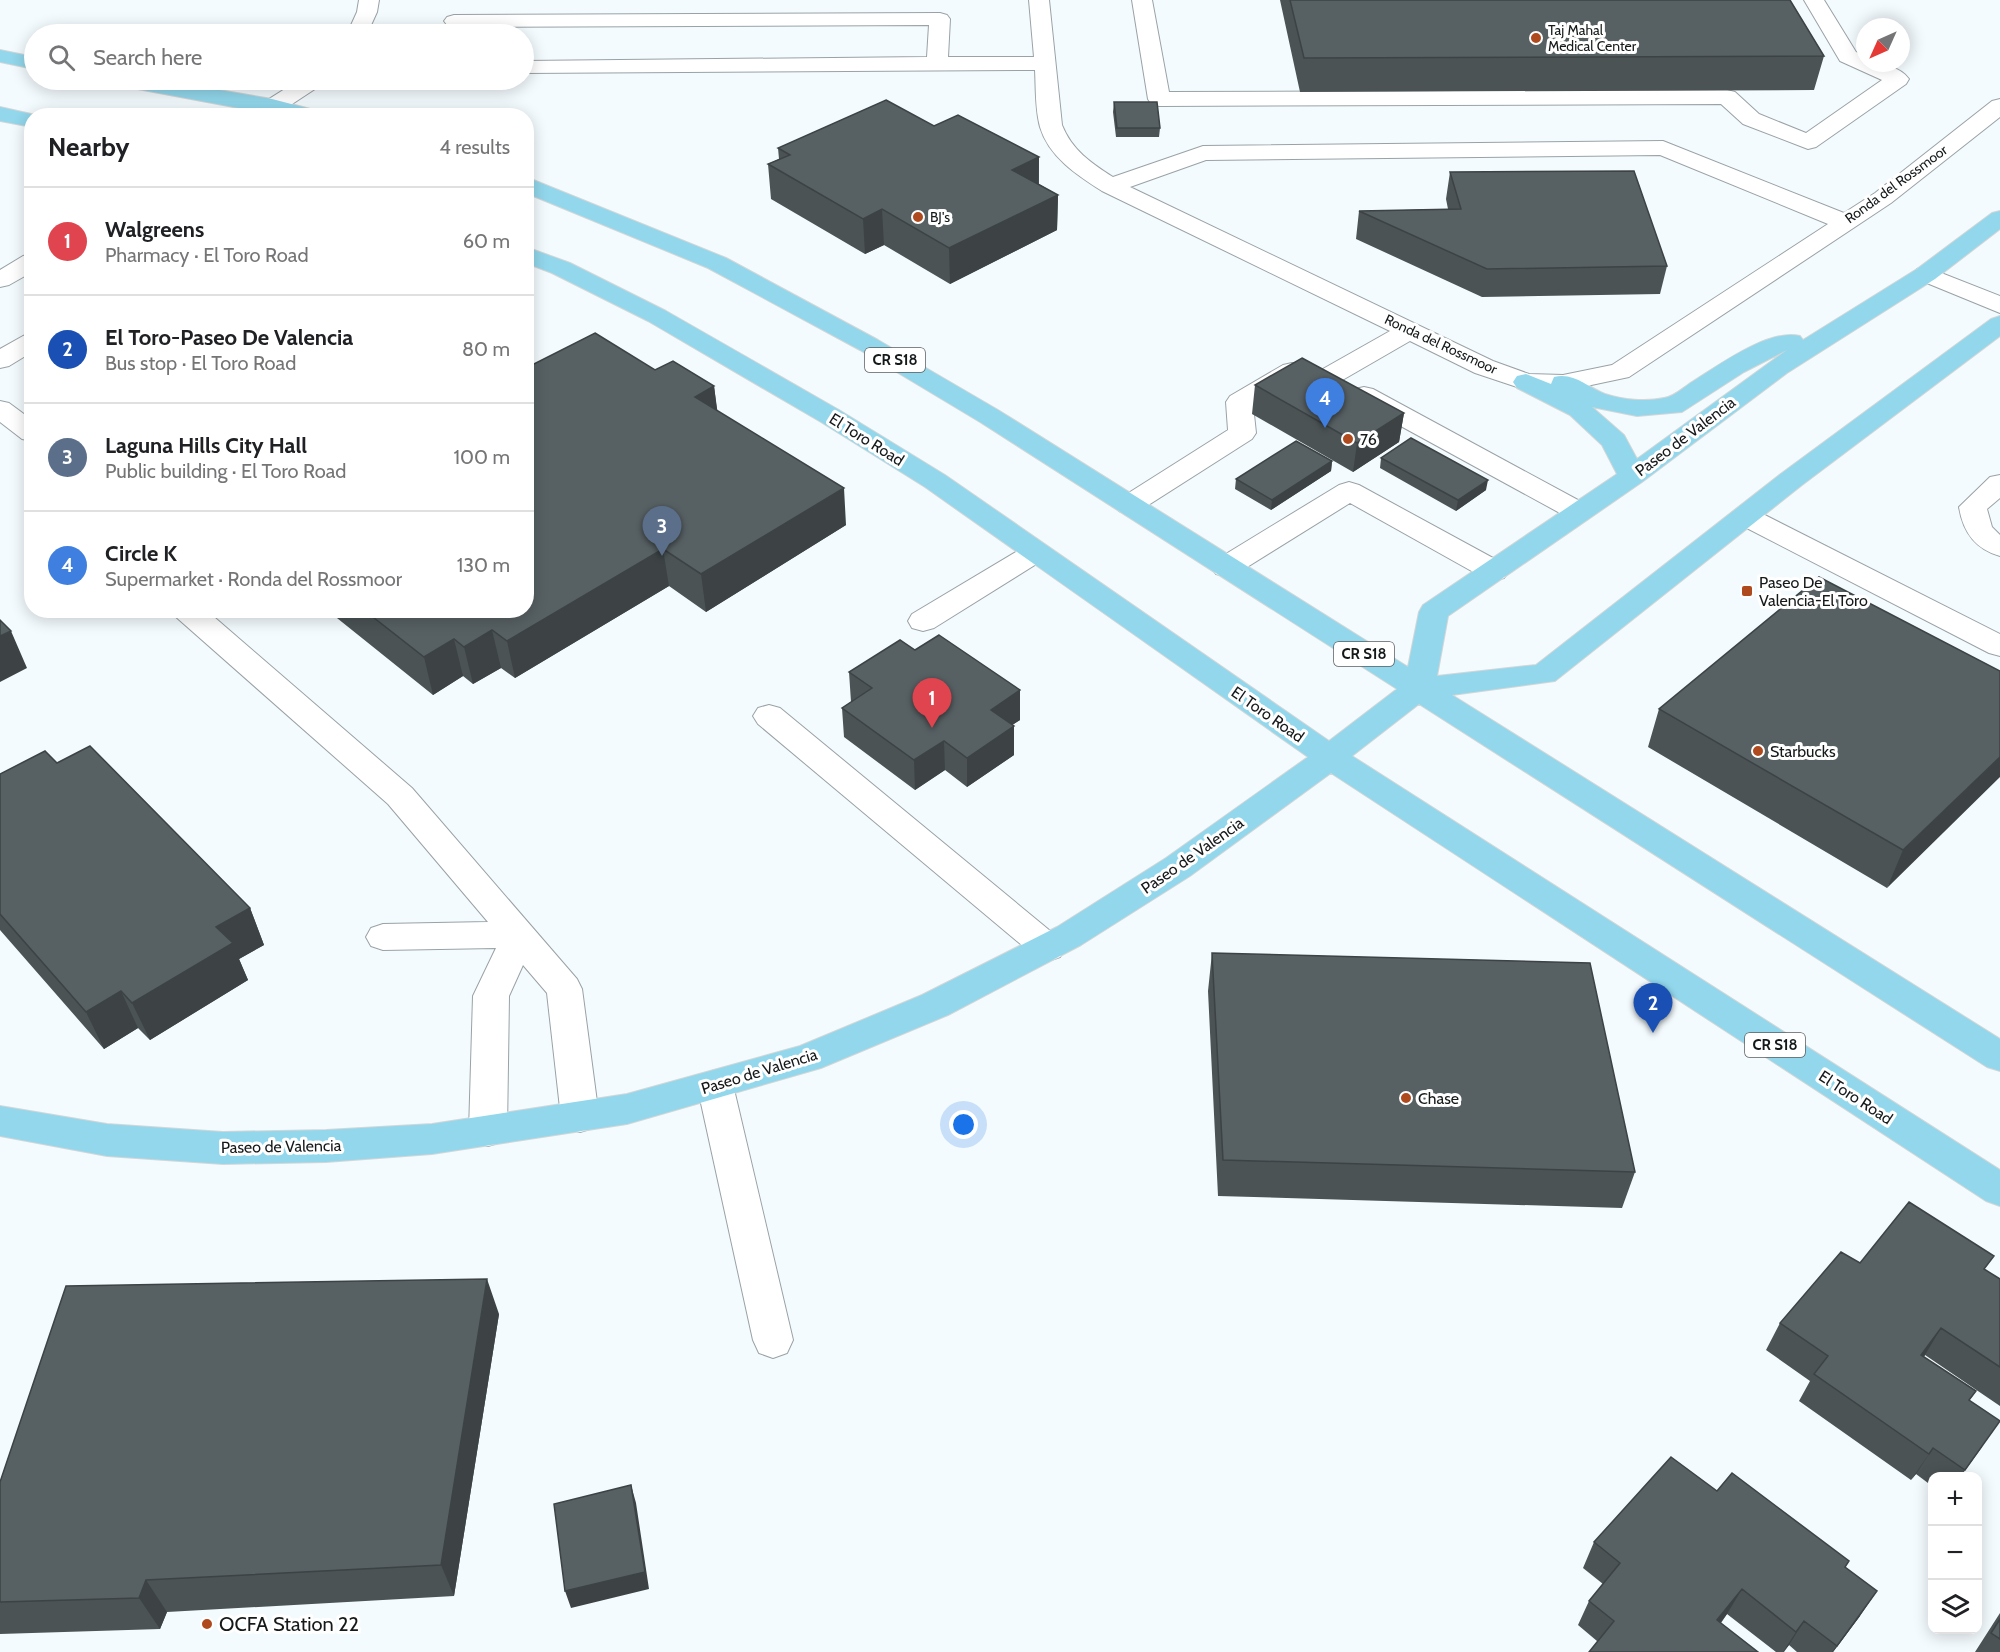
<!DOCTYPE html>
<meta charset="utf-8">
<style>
body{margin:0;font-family:Cabin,sans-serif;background:#f6f6f6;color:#202124}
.controls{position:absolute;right:18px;bottom:18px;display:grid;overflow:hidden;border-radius:12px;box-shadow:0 3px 15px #0003}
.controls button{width:54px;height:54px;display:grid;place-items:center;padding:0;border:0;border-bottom:2px solid #e0e0e0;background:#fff;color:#202124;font:30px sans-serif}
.compass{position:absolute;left:1856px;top:18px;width:54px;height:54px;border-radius:50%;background:#fff;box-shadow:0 3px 15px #0003;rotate:225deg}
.you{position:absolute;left:964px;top:1125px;width:21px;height:21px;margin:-15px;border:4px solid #fff;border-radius:50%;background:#1a73e8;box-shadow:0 0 0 9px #1a73e833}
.badge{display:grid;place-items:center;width:39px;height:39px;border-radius:50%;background:#af491e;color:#fff;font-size:20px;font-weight:700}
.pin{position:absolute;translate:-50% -50px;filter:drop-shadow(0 2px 3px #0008)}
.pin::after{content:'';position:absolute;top:32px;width:21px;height:18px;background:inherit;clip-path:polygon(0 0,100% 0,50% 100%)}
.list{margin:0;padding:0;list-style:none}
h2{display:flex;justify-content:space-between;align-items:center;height:78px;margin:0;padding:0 24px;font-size:26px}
h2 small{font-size:20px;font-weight:400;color:#757577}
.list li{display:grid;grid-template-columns:39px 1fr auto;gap:18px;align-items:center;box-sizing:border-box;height:108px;padding:0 24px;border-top:2px solid #e0e0e0}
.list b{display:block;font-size:22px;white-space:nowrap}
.list p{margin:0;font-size:20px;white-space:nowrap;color:#757577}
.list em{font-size:20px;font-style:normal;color:#757577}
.icon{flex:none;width:33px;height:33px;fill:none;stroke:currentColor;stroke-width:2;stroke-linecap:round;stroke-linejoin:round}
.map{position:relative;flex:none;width:2000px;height:1652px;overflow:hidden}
.search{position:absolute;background:#fff;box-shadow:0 3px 15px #0003;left:24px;top:24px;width:510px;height:66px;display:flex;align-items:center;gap:15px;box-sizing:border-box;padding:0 21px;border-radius:33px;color:#757577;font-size:22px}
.panel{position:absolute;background:#fff;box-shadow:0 3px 15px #0003;left:24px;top:108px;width:510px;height:510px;border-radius:24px}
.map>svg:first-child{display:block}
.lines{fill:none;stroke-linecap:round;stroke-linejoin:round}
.minor-casing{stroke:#99a2a6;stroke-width:2}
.major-casing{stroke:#d5d6d6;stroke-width:2}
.minor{fill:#fff;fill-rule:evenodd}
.major{fill:#92d7ec;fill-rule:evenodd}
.wall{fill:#4b5355}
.shaded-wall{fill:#3d4345}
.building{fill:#576063;stroke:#3d4345;stroke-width:1.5}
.poi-dot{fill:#af491e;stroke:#fff;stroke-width:2}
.labels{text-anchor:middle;stroke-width:6;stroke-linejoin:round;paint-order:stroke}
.far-poi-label{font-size:14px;fill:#15191a;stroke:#fff;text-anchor:start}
.far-street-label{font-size:14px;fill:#15191a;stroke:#fff}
.shield{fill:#fff;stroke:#5b5e5f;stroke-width:1.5}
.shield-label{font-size:15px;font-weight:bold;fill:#15191a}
.street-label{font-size:16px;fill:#15191a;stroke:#fff}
.poi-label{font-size:16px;fill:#15191a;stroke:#fff;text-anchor:start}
.near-poi-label{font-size:20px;fill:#15191a;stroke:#fff;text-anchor:start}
</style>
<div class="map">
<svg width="2000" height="1652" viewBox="0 0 2000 1652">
<rect width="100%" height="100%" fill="#f4fbfe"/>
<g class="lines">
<!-- minor casing -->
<g class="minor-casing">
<path id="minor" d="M359,0H379L377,12L367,34H347L357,12Z
M1029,0H1049L1062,125C1072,150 1091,163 1113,177L1203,146L1663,141L1844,213L1875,193L1992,101L2000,99V117L1891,203L1629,377L1563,391L1526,390L1475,373L1410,341L1339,382L1330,384L1321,382L1317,376L1321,370L1390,331L1102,191C1077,175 1049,157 1040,127C1035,109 1036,88 1035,70L524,73V61L927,57L929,25L454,27L447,25L444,21L447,17L454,15L940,13L947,15L950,19L948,57H1034ZM1660,155L1828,224L1612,365L1563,375L1529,374L1493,361L1130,187L1206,160Z
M1132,0H1152L1169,92L1727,90L1735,92L1759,114L1806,133L1882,80L1840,61L1804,0H1824L1856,52L1865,56V63C1879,63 1900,66 1909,79L1906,84L1816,147L1808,149L1743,124L1721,104L1159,106L1151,104L1148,99Z
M299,80H324L321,85L274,116H247L250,111Z
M32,254V272L9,285L0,287V270L23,256Z
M1926,267L2000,296V313L1917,279L1914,274L1917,269Z
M32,333V352L9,366L0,368V349L23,336Z
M1292,363L1301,365L1305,371L1301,377L1253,405L1256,433L1252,439L1139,511L1129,514L1119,511L1115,505L1119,499L1228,430L1226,402L1230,396L1283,365Z
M1364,387L1373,389L1589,506L1593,512L1589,518L1579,521L1569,518L1355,401L1351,395L1355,389Z
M0,401L9,403L32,420V441L22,439L0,422Z
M2000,475V498L1987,509L1992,527L2000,535V556C1975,549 1963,532 1959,507L1990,477Z
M1349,482L1359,485L1504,564L1509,571L1504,578L1494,580L1484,578L1350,503L1236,574L1226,576L1216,574L1211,567L1216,560L1339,485Z
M1745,507L1755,510L2000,634V656L1989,653L1735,522L1731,516L1735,510Z
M1036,543L1046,546L1050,552L1046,558L934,628L923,631L912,628L908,621L912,614L1026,546Z
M172,610H206L412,788L577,979L582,989L599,1117L593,1128L580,1132L567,1128L561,1117L547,993L523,965L509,996L507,1131L501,1142L488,1146L475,1142L469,1131L473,996L496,948L383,950L371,946L366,937L371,928L383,924L488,922L388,804L176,617Z
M769,705L780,708L1060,939L1065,948L1060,957L1048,961L1036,957L758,724L753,716L758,708Z
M715,1070L728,1075L733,1085L793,1340L787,1353L773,1358L759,1353L753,1340L697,1085L702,1075Z"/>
</g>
<!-- major casing -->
<g class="major-casing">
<path id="major" d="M0,50L34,57V69L0,62Z
M116,80H161L272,99L318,111L321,116H282L127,87L119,85Z
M0,107L40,116H32V127L0,121Z
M526,177L726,258L878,340L998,410L1408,667L1419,612L1423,605L1617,474L1602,445L1570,415L1517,388L1513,382L1517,376L1526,374L1551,384L1554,377C1574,372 1587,387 1605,394C1623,400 1646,402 1664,398C1674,397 1684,387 1692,382C1718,366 1769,328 1800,336L1803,340L1917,269L1992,213L2000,211V229L1935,279L1787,373L1642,482L1448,616L1437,676L1536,665L1782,473L1991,319L2000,316V336L1802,485L1555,681L1452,695L2000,1039V1071L1987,1067L1419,704L1352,756L2000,1170V1206L1986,1201L1331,773L1190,876L1081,945L948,1015L821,1068L627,1124L432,1154L326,1162L223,1164L107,1156L0,1136V1106L107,1124L223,1132L326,1130L432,1124L627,1094L800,1046L922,995L1057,927L1166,858L1308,757L925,487L821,422L648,321L552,273L526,263V247L570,263L666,311L839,410L945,475L1329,741L1397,689L980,422L860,350L708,268L526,193ZM1787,350L1637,459L1624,435L1592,407L1637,416L1682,412L1744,372Z"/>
</g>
<!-- minor -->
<use href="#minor" class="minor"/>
<!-- major -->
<use href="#major" class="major"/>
</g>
<!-- wall -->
<path class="wall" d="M1280,0H1790L1824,56L1814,90L1300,92Z
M1114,102L1160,128L1159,137H1116L1113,112Z
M934,126L1039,157V184L1058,195L1057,230L950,284L884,245L865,254L771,199L768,164L779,159L778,148Z
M1450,172L1667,266L1660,294L1482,297L1356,239L1359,211L1448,209L1446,199Z
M655,370L714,386L717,411L846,525L706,612L669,586L515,678L501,668L473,684L463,676L433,695L327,610H526Z
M1255,385L1404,413L1399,442L1353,472L1252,414Z
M1381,458L1486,490L1456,511L1380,468Z
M1332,461L1331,471L1271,510L1235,489L1236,479Z
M915,650L1020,690V720L1012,725L1014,726V755L967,787L945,770L915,790L844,737L842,708L851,702L849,672Z
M2000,671L1887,888L1648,747L1659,709Z
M57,763L250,908L264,945L239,959L248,980L150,1040L138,1028L104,1049L0,930V774Z
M1212,953L1635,1172L1622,1208L1218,1196L1208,991Z
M1860,1263L1985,1270L2000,1279V1406L1925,1355L1924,1357L1976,1391L1969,1401L1982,1447L1961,1476H1932V1486L1916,1474L1911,1480L1799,1401L1810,1381L1766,1350L1780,1323Z
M499,1314L454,1596L167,1612L160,1629L0,1634V1482Z
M1717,1491L1845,1567L1860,1616L1833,1652H1797L1789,1645L1784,1652H1776L1727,1614L1721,1623L1597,1641L1578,1625L1589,1601L1603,1584L1583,1568L1594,1542Z
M2000,1613V1652H1975Z"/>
<!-- shaded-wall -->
<path class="shaded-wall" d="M1039,157L1038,192L1012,170Z
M1058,195L1057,230L950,284L949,248Z
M882,209L884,245L865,254L863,219Z
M714,386L719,423L695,397Z
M1404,413L1399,442L1353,472L1357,443Z
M1332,461L1331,471L1271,510L1272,500Z
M1488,480L1486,490L1456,511L1458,500Z
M844,488L846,525L706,612L701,574Z
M663,549L669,586L515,678L507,641Z
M492,630L501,668L473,684L464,647Z
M11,631L27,668L0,682V636Z
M454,639L463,676L433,695L424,657Z
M1020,690V720L991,739V710Z
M1014,726V755L967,787V758Z
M944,741L945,770L915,790L914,760Z
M2000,757V777L1887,888L1903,850Z
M250,908L264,945L239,959L248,980L150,1040L132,1003L216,927Z
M121,991L138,1028L104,1049L86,1012Z
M487,1279L499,1314L454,1596L441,1565Z
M1941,1328L1925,1355L1904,1382L1921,1355Z
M1933,1448L1916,1474L1911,1480L1929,1454Z
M631,1485L636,1503L649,1589L571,1608L565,1591Z
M146,1580L167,1612L160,1629L139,1598Z
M1742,1589L1727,1614L1703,1645L1717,1620Z
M1877,1591L1860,1616L1833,1652H1832Z
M1804,1621L1789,1645L1783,1652L1796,1632Z"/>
<!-- building -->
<path class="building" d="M1290,0H1790L1824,56L1304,58Z
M886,100L934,126L958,115L1039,157L1012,170L1058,195L949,248L882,209L863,219L768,164L790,155L778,148Z
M1114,102H1157L1160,128H1117Z
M1634,171L1667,266L1487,269L1359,211L1461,209L1450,172Z
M595,333L655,370L673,361L714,386L695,397L844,488L701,574L663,549L507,641L492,630L464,647L454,639L424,657L364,610H526V368Z
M1302,358L1404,413L1357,443L1255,385Z
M1411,438L1488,480L1458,500L1381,458Z
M1296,441L1332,461L1272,500L1236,479Z
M1819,577L2000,671V757L1903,850L1659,709Z
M0,620L11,631L0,636Z
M939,635L1020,690L991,710L1014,726L967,758L944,741L914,760L842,708L872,688L849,672L900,640L915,650Z
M90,746L250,908L216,927L233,943L132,1003L121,991L86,1012L0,914V774L45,751L57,763Z
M1212,953L1590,963L1635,1172L1223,1160Z
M1909,1202L1994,1256L1984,1269L2000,1279V1367L1941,1328L1921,1355L1976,1391L1969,1400L2000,1421L1965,1470L1933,1448L1929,1454L1814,1374L1828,1356L1780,1323L1841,1252L1860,1263Z
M487,1279L441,1565L146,1580L139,1598L0,1602V1482L66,1286Z
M1671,1457L1717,1491L1732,1473L1849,1561L1845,1567L1877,1591L1837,1646L1804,1621L1796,1632L1742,1589L1717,1620L1758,1652H1589L1614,1621L1589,1601L1620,1563L1594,1542Z
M631,1485L645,1572L565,1591L554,1504Z
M2000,1619V1639L1991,1633Z"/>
<!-- markers -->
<g class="poi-dot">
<circle cx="1536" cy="38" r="6"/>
<circle cx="918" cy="217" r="6"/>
<circle cx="1348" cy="439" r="6"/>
<rect x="1741" y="585" width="12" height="12" rx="3"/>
<circle cx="1758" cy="751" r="6"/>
<circle cx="1406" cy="1098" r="6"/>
<circle cx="207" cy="1624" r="6"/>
</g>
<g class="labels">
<!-- far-poi labels -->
<g class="far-poi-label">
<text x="1548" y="35">Taj Mahal<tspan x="1548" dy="16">Medical Center</tspan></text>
<text x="930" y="222">BJ's</text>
</g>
<!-- far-street labels -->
<g class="far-street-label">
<text transform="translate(1896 184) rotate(-36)" y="5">Ronda del Rossmoor</text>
<text transform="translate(1441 344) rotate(25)" y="5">Ronda del Rossmoor</text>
</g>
<!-- shield labels -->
<g class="shield">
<rect x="865" y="348" width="60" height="24" rx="4.5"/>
<rect x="1334" y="642" width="60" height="24" rx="4.5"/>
<rect x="1745" y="1033" width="60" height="24" rx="4.5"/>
</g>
<g class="shield-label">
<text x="895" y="365">CR S18</text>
<text x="1364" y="659">CR S18</text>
<text x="1775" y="1050">CR S18</text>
</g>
<!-- street labels -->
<g class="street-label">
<text transform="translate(1685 436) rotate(-37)" y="6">Paseo de Valencia</text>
<text transform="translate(867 439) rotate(32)" y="6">El Toro Road</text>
<text transform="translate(1268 714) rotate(35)" y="6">El Toro Road</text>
<text transform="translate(1192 855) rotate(-35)" y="6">Paseo de Valencia</text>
<text transform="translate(759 1071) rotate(-17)" y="6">Paseo de Valencia</text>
<text transform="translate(1856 1097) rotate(33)" y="6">El Toro Road</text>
<text transform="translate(281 1146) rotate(-1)" y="6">Paseo de Valencia</text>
</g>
<!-- poi labels -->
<g class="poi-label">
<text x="1360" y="445">76</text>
<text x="1759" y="588">Paseo De<tspan x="1759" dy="18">Valencia-El Toro</tspan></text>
<text x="1770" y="757">Starbucks</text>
<text x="1418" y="1104">Chase</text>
</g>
<!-- near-poi labels -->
<g class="near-poi-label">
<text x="219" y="1631">OCFA Station 22</text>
</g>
</g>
</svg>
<div class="controls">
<button>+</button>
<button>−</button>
<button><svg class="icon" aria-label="layers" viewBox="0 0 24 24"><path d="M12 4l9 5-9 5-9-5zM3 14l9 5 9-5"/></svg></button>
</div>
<svg class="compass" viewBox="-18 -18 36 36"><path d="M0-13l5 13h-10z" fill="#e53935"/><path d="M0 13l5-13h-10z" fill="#757577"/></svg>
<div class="you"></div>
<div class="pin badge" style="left:932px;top:728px;background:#e0444e">1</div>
<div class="pin badge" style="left:1653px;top:1033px;background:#1a4fb4">2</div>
<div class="pin badge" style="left:662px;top:556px;background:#5c6f8a">3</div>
<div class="pin badge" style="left:1325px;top:428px;background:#3f7fe0">4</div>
<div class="search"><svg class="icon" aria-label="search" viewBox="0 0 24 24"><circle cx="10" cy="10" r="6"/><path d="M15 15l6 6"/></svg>Search here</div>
<section class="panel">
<h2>Nearby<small>4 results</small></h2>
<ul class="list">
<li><span class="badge" style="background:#e0444e">1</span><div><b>Walgreens</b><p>Pharmacy · El Toro Road</p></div><em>60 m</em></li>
<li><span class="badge" style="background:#1a4fb4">2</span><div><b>El Toro-Paseo De Valencia</b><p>Bus stop · El Toro Road</p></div><em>80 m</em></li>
<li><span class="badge" style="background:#5c6f8a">3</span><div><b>Laguna Hills City Hall</b><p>Public building · El Toro Road</p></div><em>100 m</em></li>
<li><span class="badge" style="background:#3f7fe0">4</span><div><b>Circle K</b><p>Supermarket · Ronda del Rossmoor</p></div><em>130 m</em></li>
</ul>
</section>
</div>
